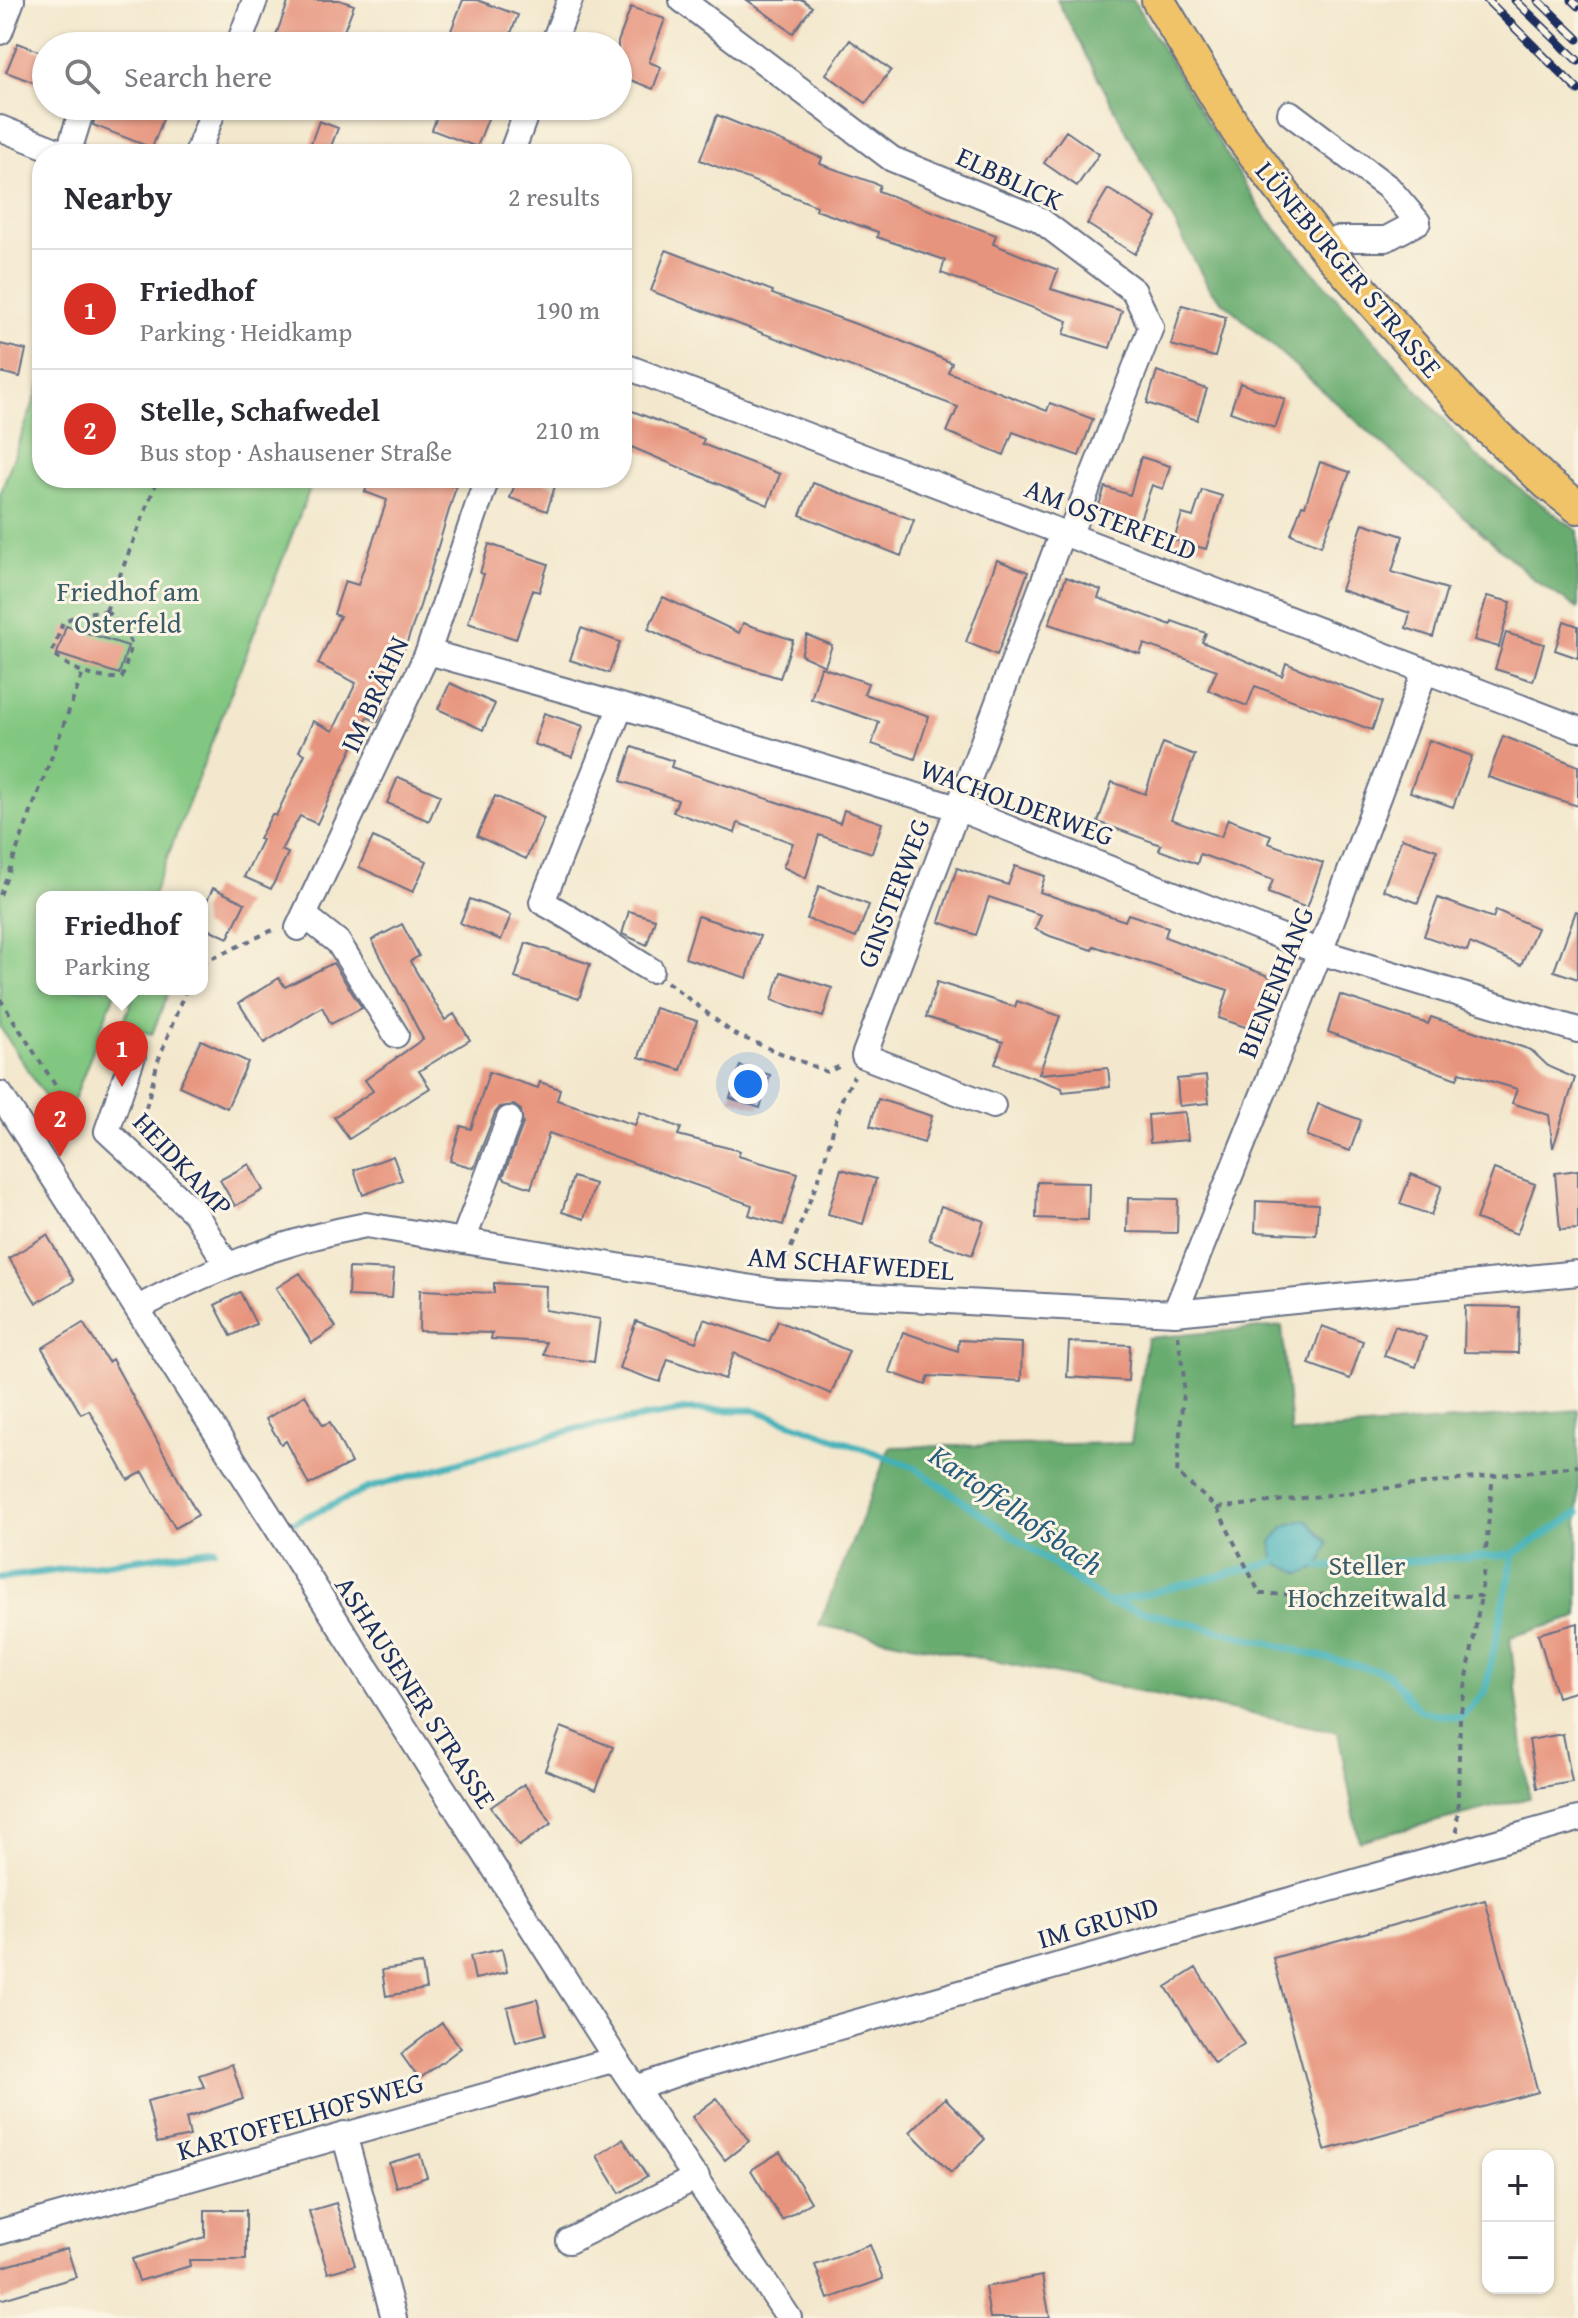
<!DOCTYPE html>
<meta charset="utf-8">
<style>
body{margin:0;font-family:"Gentium Book Plus",serif;background:#f7f7f7;color:#2b2b33}
.controls{position:absolute;right:24px;bottom:24px;display:grid;overflow:hidden;border-radius:16px;box-shadow:0 2px 6px #0004}
.controls button{width:72px;height:72px;display:grid;place-items:center;padding:0;border:0;border-bottom:2px solid #e1e1e2;background:#fff;color:#2b2b33;font:40px sans-serif}
.you{position:absolute;left:748px;top:1084px;width:28px;height:28px;margin:-20px;border:6px solid #fff;border-radius:50%;background:#1a73e8;box-shadow:0 0 0 12px #1a73e833}
.badge{display:grid;place-items:center;width:52px;height:52px;border-radius:50%;background:#d93025;color:#fff;font-size:26px;font-weight:700}
.pin{position:absolute;translate:-50% -66px;filter:drop-shadow(0 2px 4px #0008)}
.pin::after{content:'';position:absolute;top:42px;width:28px;height:24px;background:inherit;clip-path:polygon(0 0,100% 0,50% 100%)}
.popup{position:absolute;left:36px;top:891px;width:172px;height:104px;box-sizing:border-box;display:grid;place-content:center;border-radius:16px;background:#fff;filter:drop-shadow(0 2px 6px #0005);font-size:26px;white-space:nowrap;color:#7c7c81}
.popup b{font-size:30px;color:#2b2b33}
.popup::after{content:'';position:absolute;left:50%;top:100%;margin-left:-16px;border:16px solid transparent;border-top-color:#fff}
.list{margin:0;padding:0;list-style:none}
h2{display:flex;justify-content:space-between;align-items:center;height:104px;margin:0;padding:0 32px;font-size:34px}
h2 small{font-size:26px;font-weight:400;color:#7c7c81}
.list li{display:grid;grid-template-columns:52px 1fr auto;gap:24px;align-items:center;box-sizing:border-box;height:120px;padding:0 32px;border-top:2px solid #e1e1e2}
.list b{display:block;font-size:30px;white-space:nowrap}
.list p{margin:0;font-size:26px;white-space:nowrap;color:#7c7c81}
.list em{font-size:26px;font-style:normal;color:#7c7c81}
.icon{flex:none;width:44px;height:44px;fill:none;stroke:currentColor;stroke-width:2;stroke-linecap:round;stroke-linejoin:round}
.map{position:relative;flex:none;width:1578px;height:2318px;overflow:hidden}
.search{position:absolute;background:#fff;box-shadow:0 2px 6px #0004;left:32px;top:32px;width:600px;height:88px;display:flex;align-items:center;gap:20px;box-sizing:border-box;padding:0 28px;border-radius:44px;color:#7c7c81;font-size:30px}
.panel{position:absolute;background:#fff;box-shadow:0 2px 6px #0004;left:32px;top:144px;width:600px;height:344px;border-radius:32px}
.map>svg:first-child{display:block}
.green{fill:#82c781;stroke:#4e7b70;stroke-width:2}
.forest{fill:#69ac6f;stroke:#426e66;stroke-width:2}
.water{fill:#41b1b9;stroke:#2e708c;stroke-width:2}
.lines{fill:none;stroke-linecap:round;stroke-linejoin:round}
.stream{stroke:#41b1b9;stroke-width:7}
.building{fill:#e7947e}
.minor-casing{stroke:#677085;stroke-width:28}
.major-casing{stroke:#677085;stroke-width:36}
.path{stroke:#677085;stroke-width:4;stroke-dasharray:6 6;stroke-linecap:butt}
.minor{stroke:#fff;stroke-width:24}
.major{stroke:#f0c369;stroke-width:32}
.rail-casing{stroke:#1b2f5e;stroke-width:9}
.rail{stroke:#fcf5e5;stroke-width:6;stroke-dasharray:18;stroke-linecap:butt}
.labels{text-anchor:middle;stroke-width:6;stroke-linejoin:round;paint-order:stroke}
.street-label{font-size:28px;fill:#1b2f5e;stroke:#fcf5e5}
.park-label{font-size:28px;fill:#3a5d68;stroke:#fcf5e5}
.water-label{font-size:30px;font-style:italic;fill:#285c7e;stroke:#fcf5e5}
</style>
<div class="map">
<svg width="1578" height="2318" viewBox="0 0 1578 2318">
<rect width="100%" height="100%" fill="#fcf5e5"/>
<filter id="ink" filterUnits="userSpaceOnUse"><feTurbulence type="fractalNoise" baseFrequency=".0125" numOctaves="2"/><feDisplacementMap in="SourceGraphic" scale="16" xChannelSelector="R" yChannelSelector="G"/><feConvolveMatrix kernelMatrix="1 2 1 2 8 2 1 2 1" color-interpolation-filters="sRGB"/></filter>
<filter id="wash" filterUnits="userSpaceOnUse"><feTurbulence type="fractalNoise" baseFrequency=".006" numOctaves="4" result="noise"/><feDisplacementMap in="SourceGraphic" scale="32" xChannelSelector="R" yChannelSelector="G"/><feGaussianBlur stdDeviation="1.8" result="paint"/><feColorMatrix in="noise" values="0 0 0 0 0 0 0 0 0 0 0 0 0 0 0 0 0 1.4 0 .05"/><feComposite in="paint" operator="in"/></filter>
<g filter="url(#wash)">
<rect width="100%" height="100%" fill="#f3e8cd"/>
<!-- green -->
<path class="green" d="M42,380V478H314L152,897H42V989H116L64,1126L0,1027V494Z
M136,989H170L152,1034L122,1026Z"/>
<!-- forest -->
<path class="forest" d="M1057,0H1133L1263,214L1476,456L1578,531V609L1536,581L1210,290Z
M1282,1326L1291,1433L1578,1410V1617L1510,1637L1529,1798L1359,1841L1338,1732L819,1625L890,1447L1131,1443L1147,1338Z"/>
<!-- water -->
<path class="water" d="M1306,1519L1328,1543L1320,1567L1301,1574L1275,1562L1271,1543L1285,1526Z"/>
<g class="lines">
<!-- stream -->
<path class="stream" d="M290,1524L369,1488L576,1429L687,1410H755L914,1467L1108,1603L1387,1673L1420,1711L1460,1718L1485,1692L1514,1554L1578,1513
M1320,1567L1514,1554
M0,1578L214,1549
M1110,1603L1275,1562"/>
</g>
<g id="blocks">
<!-- building -->
<path class="building" d="M289,0H339L354,5L338,46H272Z
M463,0H477L518,15L506,46H459L447,41Z
M747,0H803L812,7L793,33Z
M631,7L665,19L649,62L661,67L653,89L618,75V42Z
M850,40L891,70L866,103L826,74Z
M18,43L46,54L35,83L6,72Z
M98,106H168L152,148L93,125Z
M441,106H471L490,113L477,147L432,130Z
M717,115L822,158L820,164L880,185L878,191L996,235L993,244L1058,270L1051,289L1122,311L1110,348L1064,334L1068,321L941,273L945,260L877,237L878,232L816,210L817,206L700,160Z
M319,121L338,128L328,154H307Z
M1066,131L1099,154L1077,186L1044,163Z
M1108,189L1157,218L1135,254L1087,224Z
M666,250L773,291L772,294L892,337L952,363L948,372L1047,411L1050,403L1093,419L1079,456L1013,432L1004,455L947,432L958,407L651,291Z
M1182,305L1226,317L1215,357L1171,345Z
M0,344L26,350L20,377L0,372Z
M1157,371L1207,389L1197,420L1147,403Z
M1240,383L1285,399L1275,428L1230,412Z
M622,407L704,439L702,444L780,474L768,505L622,443Z
M1141,457L1170,466L1163,489L1152,485L1138,525L1097,511L1105,487L1130,495Z
M1320,462L1350,472L1321,546L1291,534L1302,505L1305,506Z
M370,478H429L456,487L420,606L378,722L367,717L317,824L300,816L281,850L288,853L271,889L244,877L262,840L259,839L272,814L276,816L305,754L299,751L313,721L333,731L356,683L318,664L340,616L334,614L345,581L358,585L387,500L365,492Z
M517,478H533L555,486L547,511L510,498Z
M813,483L914,520L901,556L800,515Z
M1202,490L1222,496L1206,549L1174,540L1182,514L1193,517Z
M1363,523L1403,536L1392,572L1447,589L1433,637L1406,628L1410,613L1341,590Z
M489,544L548,564L539,592L533,590L516,639L468,623L484,574L480,573Z
M997,560L1028,572L997,655L966,642Z
M1066,577L1101,590L1098,598L1171,625L1172,621L1206,633L1202,642L1282,676L1286,663L1382,702L1372,730L1255,686L1247,706L1208,690L1217,670L1144,644L1140,654L1049,624Z
M1487,596L1511,602L1499,647L1474,640Z
M663,597L739,633L743,623L793,640L780,678L699,653L648,629Z
M1564,621L1578,626V658L1555,650Z
M66,626L128,646L119,674L57,654Z
M581,628L620,642L609,673L570,660Z
M1506,633L1544,644L1533,681L1495,669Z
M807,635L832,645L825,666L801,655Z
M821,667L868,683L864,694L929,716L915,759L872,744L879,722L811,699Z
M450,683L495,704L483,730L438,709Z
M544,713L583,726L572,757L534,744Z
M1503,736L1578,766V806L1488,777Z
M1429,740L1472,756L1453,807L1410,792Z
M1163,743L1195,755L1171,819L1221,837L1228,819L1271,835L1268,843L1323,863L1307,908L1268,893L1273,880L1200,854L1197,864L1159,850L1161,845L1098,822L1112,782L1145,794Z
M632,747L673,761L671,767L840,823L844,810L882,823L872,853L819,835L806,878L783,867L793,843L738,823L735,833L673,812L678,800L621,781Z
M398,777L440,795L429,821L387,803Z
M495,796L544,818L526,859L477,836Z
M373,837L427,861L413,892L359,867Z
M1402,838L1437,850L1418,903L1383,890Z
M1015,866L1045,876L1040,892L1125,921L1128,914L1168,927L1165,937L1274,978L1257,1031L1219,1018L1228,990L1094,946L1092,950L1050,936L1035,929L1041,915L989,897L976,935L939,922L957,868L1008,885Z
M819,886L869,905L856,938L807,919Z
M213,888L245,903L228,938L202,926V911Z
M1438,898L1493,918L1496,910L1537,928L1521,965L1470,943L1467,951L1424,936Z
M470,899L511,915L501,940L460,923Z
M629,911L655,919L647,945L622,934Z
M1576,911L1578,912V979L1554,971Z
M698,916L760,936L747,978L685,958Z
M402,924L419,956L410,961L445,1020L454,1014L470,1040L419,1071L430,1088L349,1139L334,1117L373,1091L365,1080L423,1039L372,940Z
M526,943L590,964L579,999L515,978Z
M333,963L362,1008L331,1024L322,1007L264,1043L239,1003L279,978L285,987Z
M781,972L832,988L823,1017L772,1000Z
M937,982L1015,1007L1017,1001L1060,1016L1039,1074L1108,1068L1110,1087L1063,1092L1062,1088L995,1064L1003,1042L926,1017Z
M1340,995L1428,1024L1431,1017L1531,1050L1549,1067L1575,1078L1553,1148L1549,1115L1512,1103L1517,1089L1460,1072L1457,1079L1328,1032Z
M655,1008L697,1021L681,1070L639,1057Z
M201,1040L248,1062L227,1108L179,1086Z
M740,1066L770,1075L760,1108L730,1098Z
M489,1072L538,1088L540,1082L560,1089L557,1100L635,1125L640,1112L681,1128L678,1135L740,1151L738,1156L798,1173L783,1225L749,1215L752,1205L549,1133L531,1188L505,1179L503,1177L523,1124L521,1110L514,1105L500,1107L495,1113L474,1168L450,1161L461,1126L471,1129Z
M1206,1076L1209,1103L1179,1106L1177,1079Z
M878,1099L932,1116L924,1143L870,1126Z
M1318,1104L1361,1120L1350,1151L1307,1136Z
M1185,1112L1188,1140L1150,1143L1148,1115Z
M393,1156L402,1180L363,1195L354,1170Z
M249,1164L263,1190L235,1206L220,1180Z
M841,1169L876,1179L863,1224L828,1214Z
M1494,1169L1535,1184L1517,1234L1476,1219Z
M1578,1170V1229L1560,1230L1555,1173Z
M1411,1174L1442,1186L1431,1215L1400,1204Z
M573,1177L595,1184L584,1219L562,1212Z
M1037,1182L1089,1183L1088,1220L1036,1218Z
M1128,1198L1178,1199L1177,1233L1127,1232Z
M1256,1201L1318,1204L1316,1235L1255,1232Z
M941,1206L984,1221L972,1255L929,1240Z
M47,1235L74,1281L36,1303L9,1258Z
M349,1268L394,1270L392,1298L348,1296Z
M300,1273L336,1327L312,1343L276,1288Z
M494,1283L546,1286L545,1310L600,1319L594,1362L544,1355L546,1342L491,1339L492,1333L419,1331L420,1290L494,1293Z
M240,1292L256,1324L231,1336L215,1305Z
M1465,1306L1519,1307L1518,1353L1464,1352Z
M704,1319L769,1342L778,1321L849,1351L831,1394L734,1353L725,1379L668,1359L660,1382L619,1368L636,1321L696,1342Z
M83,1323L108,1362L112,1359L198,1515L175,1528L143,1472L128,1480L89,1410L81,1414L42,1348Z
M1322,1326L1363,1341L1350,1379L1309,1364Z
M1395,1326L1426,1337L1416,1367L1384,1356Z
M903,1332L958,1351L959,1340L1022,1343L1021,1381L929,1376L926,1385L889,1372Z
M1069,1342L1130,1345L1128,1381L1067,1377Z
M305,1395L323,1425L330,1422L351,1463L309,1485L286,1441L281,1444L266,1419Z
M1578,1623V1691L1557,1697L1538,1634Z
M561,1727L613,1747L596,1790L545,1770Z
M1563,1734L1572,1782L1537,1788L1529,1740Z
M524,1784L552,1823L519,1846L491,1807Z
M1485,1900L1538,2092L1325,2150L1273,1958Z
M502,1949L507,1972L475,1979L470,1956Z
M422,1964L426,1989L386,1996L382,1970Z
M1196,1968L1244,2044L1214,2063L1166,1987Z
M537,1999L546,2034L516,2042L507,2007Z
M442,2023L461,2048L419,2079L401,2054Z
M232,2064L243,2099L186,2118L190,2136L157,2143L147,2101L204,2087L199,2075Z
M717,2098L749,2141L725,2160L692,2117Z
M945,2098L985,2139L951,2173L910,2132Z
M623,2139L647,2176L620,2193L597,2156Z
M780,2152L811,2202L782,2220L751,2170Z
M420,2154L427,2177L396,2187L389,2163Z
M336,2203L355,2265L328,2273L309,2211Z
M205,2210H246V2260H189L190,2266L139,2281L132,2259L205,2237Z
M870,2245L883,2279L828,2299L815,2265Z
M67,2248L76,2277L0,2300V2268Z
M1042,2276L1050,2318H990L985,2287Z"/>
</g>
</g>
<g filter="url(#ink)">
<use href="#blocks" fill-opacity="0" stroke="#677085" stroke-width="2"/>
<g class="lines">
<!-- minor casing -->
<g class="minor-casing">
<path id="minor" d="M682,0L892,159L1039,219L1134,291L1151,327L1069,536
M0,32L12,0
M238,46L255,0
M552,46L570,0
M1290,113L1389,188L1418,222L1386,239H1337L1324,247
M0,128L65,154
M68,154L83,106
M197,154L215,106
M511,154L529,106
M622,365L1578,729
M428,652L621,706L957,808L1320,952L1578,1030
M621,706L542,902C580,922 613,948 651,970
M304,915L338,942L396,1035
M298,928L428,652L487,478
M133,1056L107,1131L195,1213L227,1265
M0,1094L616,2059L789,2318
M993,1106L864,1056L1062,533
M463,1241L509,1119
M138,1308C210,1269 285,1240 366,1225L777,1292L1175,1313L1578,1273
M1175,1313L1320,952L1425,671
M636,2088L690,2069L1578,1819
M344,2134L394,2318
M0,2232L616,2059
M569,2241L697,2177"/>
</g>
<!-- major casing -->
<g class="major-casing">
<path id="major" d="M1158,0L1237,131L1324,247L1467,408L1548,484L1578,507"/>
</g>
<!-- path -->
<path class="path" d="M106,611L120,624L132,644L122,678C93,679 75,672 52,653L63,622L82,613Z
M106,611L158,478
M0,895L83,673
M202,963L275,929
M667,982L734,1034L827,1072L843,1065
M0,999L70,1108
M140,1131L158,1061L186,989
M782,1270L820,1175L842,1099L854,1076
M1178,1335L1184,1378L1177,1473L1217,1508L1578,1466
M1217,1508L1260,1594L1481,1596L1484,1565
M1486,1549L1493,1474
M1457,1832L1460,1718L1481,1596"/>
<!-- minor -->
<use href="#minor" class="minor"/>
<!-- major -->
<use href="#major" class="major"/>
<!-- rail casing -->
<g class="rail-casing">
<path id="rail" d="M1487,0L1578,90
M1515,0L1578,61
M1538,0L1578,39
M1572,0L1578,6"/>
</g>
<!-- rail -->
<use href="#rail" class="rail"/>
</g>
</g>
<g class="labels">
<!-- street labels -->
<g class="street-label">
<text transform="translate(1010 178) rotate(25)" y="10">ELBBLICK</text>
<text transform="translate(1349 269) rotate(50)" y="10">LÜNEBURGER STRASSE</text>
<text transform="translate(1111 519) rotate(21)" y="10">AM OSTERFELD</text>
<text transform="translate(374 694) rotate(-65)" y="10">IM BRÄHN</text>
<text transform="translate(1017 802) rotate(20)" y="10">WACHOLDERWEG</text>
<text transform="translate(893 893) rotate(-69)" y="10">GINSTERWEG</text>
<text transform="translate(1275 982) rotate(-68)" y="10">BIENENHANG</text>
<text transform="translate(183 1164) rotate(47)" y="10">HEIDKAMP</text>
<text transform="translate(851 1263) rotate(4)" y="10">AM SCHAFWEDEL</text>
<text transform="translate(416 1692) rotate(57)" y="10">ASHAUSENER STRASSE</text>
<text transform="translate(1098 1922) rotate(-16)" y="10">IM GRUND</text>
<text transform="translate(300 2116) rotate(-16)" y="10">KARTOFFELHOFSWEG</text>
</g>
<!-- park labels -->
<g class="park-label">
<text x="128" y="601">Friedhof am<tspan x="128" dy="32">Osterfeld</tspan></text>
<text x="1367" y="1575">Steller<tspan x="1367" dy="32">Hochzeitwald</tspan></text>
</g>
<!-- water labels -->
<g class="water-label">
<text transform="translate(1016 1510) rotate(35)" y="10">Kartoffelhofsbach</text>
</g>
</g>
</svg>
<div class="controls">
<button>+</button>
<button>−</button>
</div>
<div class="you"></div>
<div class="pin badge" style="left:122px;top:1087px">1</div>
<div class="popup"><b>Friedhof</b>Parking</div>
<div class="pin badge" style="left:60px;top:1157px">2</div>
<div class="search"><svg class="icon" aria-label="search" viewBox="0 0 24 24"><circle cx="10" cy="10" r="6"/><path d="M15 15l6 6"/></svg>Search here</div>
<section class="panel">
<h2>Nearby<small>2 results</small></h2>
<ul class="list">
<li><span class="badge">1</span><div><b>Friedhof</b><p>Parking · Heidkamp</p></div><em>190 m</em></li>
<li><span class="badge">2</span><div><b>Stelle, Schafwedel</b><p>Bus stop · Ashausener Straße</p></div><em>210 m</em></li>
</ul>
</section>
</div>
